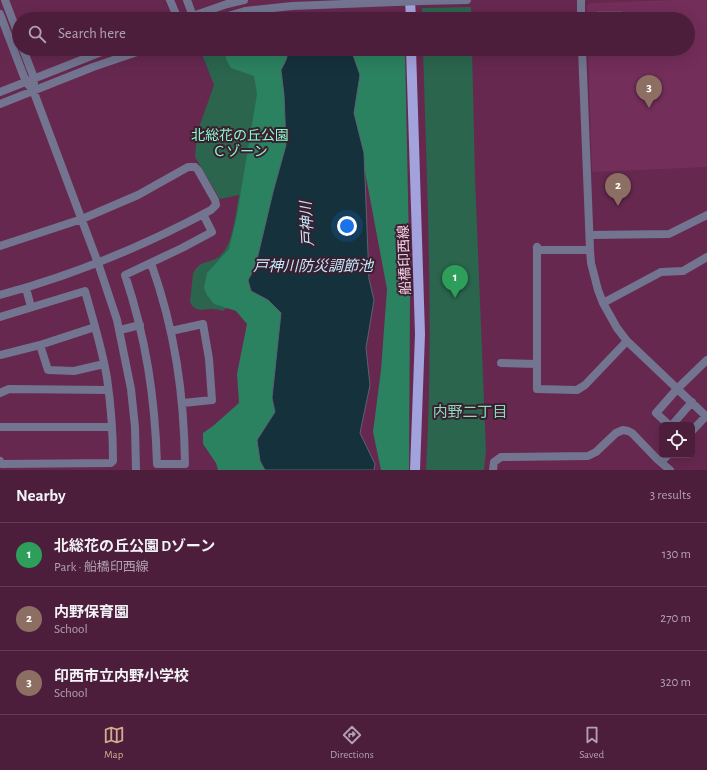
<!DOCTYPE html>
<meta charset="utf-8">
<style>
body{margin:0;font-family:"Alegreya Sans","Noto Sans JP",sans-serif;background:#562b46;color:#f1f3f6}
.controls{position:absolute;right:12px;bottom:12px;display:grid;overflow:hidden;border-radius:6px;box-shadow:0 4px 16px #0002}
.controls button{width:36px;height:36px;display:grid;place-items:center;padding:0;border:0;border-bottom:1px solid #633c55;background:#4c1e3b;color:#f1f3f6;font:20px sans-serif}
.you{position:absolute;left:347px;top:226px;width:14px;height:14px;margin:-10px;border:3px solid #fff;border-radius:50%;background:#1a73e8;box-shadow:0 0 0 6px #1a73e833}
.badge{display:grid;place-items:center;width:26px;height:26px;border-radius:50%;background:#d6ab8b;color:#fff;font-size:13px;font-weight:700}
.pin{position:absolute;translate:-50% -33px;filter:drop-shadow(0 1px 2px #0008)}
.pin::after{content:'';position:absolute;top:21px;width:14px;height:12px;background:inherit;clip-path:polygon(0 0,100% 0,50% 100%)}
.list{margin:0;padding:0;list-style:none}
h2{display:flex;justify-content:space-between;align-items:center;height:52px;margin:0;padding:0 16px;font-size:17px}
h2 small{font-size:13px;font-weight:400;color:#b2a2af}
.list li{display:grid;grid-template-columns:26px 1fr auto;gap:12px;align-items:center;box-sizing:border-box;height:64px;padding:0 16px;border-top:1px solid #633c55}
.list b{display:block;font-size:15px;white-space:nowrap}
.list p{margin:0;font-size:13px;white-space:nowrap;color:#b2a2af}
.list em{font-size:13px;font-style:normal;color:#b2a2af}
.icon{flex:none;width:22px;height:22px;fill:none;stroke:currentColor;stroke-width:2;stroke-linecap:round;stroke-linejoin:round}
.map{position:relative;flex:none;width:707px;height:470px;overflow:hidden}
.search{position:absolute;background:#4c1e3b;box-shadow:0 4px 16px #0002;left:12px;right:12px;top:12px;height:44px;display:flex;align-items:center;gap:10px;box-sizing:border-box;padding:0 14px;border-radius:22px;color:#b2a2af;font-size:15px}
.sheet{height:244px;background:#4c1e3b}
nav{display:flex;justify-content:space-around;align-items:center;box-sizing:border-box;height:56px;border-top:1px solid #633c55;background:#4c1e3b;font-size:11px;color:#b2a2af}
nav a{display:grid;justify-items:center;gap:2px}
nav .on{color:#d6ab8b}
.map>svg:first-child{display:block}
.built{fill:#732e5a}
.green{fill:#2b654e}
.forest{fill:#2b8261}
.water{fill:#15313c;stroke:#5a6270}
.pier{fill:#66284f}
.lines{fill:none;stroke-linecap:round;stroke-linejoin:round}
.minor{stroke:#737490;stroke-width:8}
.major{stroke:#a2a2dc;stroke-width:10}
.minor-bridge{stroke:#737490;stroke-width:8}
.labels{text-anchor:middle;stroke-width:4;stroke-linejoin:round;paint-order:stroke}
.park-label{font-size:14px;fill:#88fccb;stroke:#3b1e2f}
.street-label{font-size:14px;fill:#fad3e8;stroke:#3b1e2f}
.water-label{font-size:15px;font-style:italic;fill:#beeafc;stroke:#3b1e2f}
.neighbourhood-label{font-size:15px;fill:#86dcb6;stroke:#3b1e2f}
</style>
<div class="map">
<svg width="707" height="470" viewBox="0 0 707 470">
<rect width="100%" height="100%" fill="#66284f"/>
<!-- built -->
<path class="built" d="M675,0H707V167L592,172L588,49H688V19H588L587,6L591,3Z"/>
<!-- green -->
<path class="green" d="M471,7V19H422V8Z
M200,49H289L286,60L284,95L286,145L244,292L223,311C220,310 216,309 213,309C203,309 195,313 190,302L193,274C200,258 211,265 221,255C233,244 236,211 239,195L220,199L195,157L197,133L214,85Z
M423,49H472L475,177L486,451L484,470H426C434,330 427,189 423,49Z"/>
<!-- forest -->
<path class="forest" d="M405,12V19H351V13Z
M226,49H289L286,60L281,70L284,95L286,145L273,192L255,268L248,280L251,291L268,300L281,313L272,398L275,412L257,440L260,461L265,470H218L216,463L203,444V433L213,426L239,403L237,374L247,324L236,311L214,304L207,295L204,288L207,273L229,249L237,215L257,94L254,76L231,68L226,59Z
M352,49H405L410,295L409,470H381L373,432L381,370L387,289L354,113Z"/>
<!-- water -->
<path class="water" d="M271,0H333L332,19H273Z
M597,12H622V19H598Z
M289,49H351L360,75L354,113L364,153L369,279L374,300L366,348L370,385L360,433L375,464L374,470H265L260,461L257,440L275,412L272,398L281,313L268,300L251,291L248,280L255,268L273,192L286,145L284,95L281,70L286,60Z"/>
<!-- pier -->
<path class="pier" d="M269,0H335L334,12L270,17Z"/>
<g class="lines">
<!-- minor -->
<path class="minor" d="M5,0L19,37
M170,0L178,19
M187,0L194,19
M581,0V19
M423,1L467,0
M0,14L26,82L33,90L98,263L117,320L131,389L135,427L136,470
M184,19L227,4L244,0
M23,49L34,78V83
M582,49L590,250L591,263L598,290L603,303L617,328L627,341L707,417
M0,92L109,49
M0,104L93,67L146,49
M590,235L669,234L707,215
M0,246L82,219L138,195L188,167H195L198,170L215,200L216,205L211,210C144,246 74,275 0,295
M537,247L540,250H590
M151,263C175,330 184,394 185,464H157C155,397 146,338 125,275L182,248L212,232L203,214
M26,288L31,307
M603,303L661,272L683,271L707,257
M0,317L85,291C93,320 102,348 107,378C111,406 113,433 113,461L111,463L2,464L0,461
M120,330L140,325
M171,331L203,324L209,359L212,400L183,403
M40,345L48,370L74,371L104,364
M0,355L40,345L95,327
M501,363L537,364V389L577,390L585,385L627,341
M537,364V247
M0,393L9,389L108,390
M669,425L656,413L677,389L707,360
M672,425L692,402
M0,427H112
M692,431L706,416
M661,462L668,455
M493,470L494,462L501,457L588,456L596,452L616,433L623,430L628,431L632,433L657,459L670,470"/>
<!-- major -->
<path class="major" d="M410,0L411,19
M411,49L420,334L415,470"/>
<!-- minor-bridge -->
<path class="minor-bridge" d="M218,19L245,11L292,6L423,1"/>
</g>
<g class="labels">
<!-- park labels -->
<g class="park-label">
<text x="240" y="140">北総花の丘公園<tspan x="240" dy="16">Ｃゾーン</tspan></text>
</g>
<!-- street labels -->
<g class="street-label">
<text transform="translate(404 260) rotate(-92)" y="5">船橋印西線</text>
</g>
<!-- water labels -->
<g class="water-label">
<text transform="translate(307 224) rotate(-93)" y="5">戸神川</text>
<text x="313" y="271">戸神川防災調節池</text>
</g>
<!-- neighbourhood labels -->
<g class="neighbourhood-label">
<text x="470" y="417">内野二丁目</text>
</g>
</g>
</svg>
<div class="controls">
<button><svg class="icon" aria-label="locate" viewBox="0 0 24 24"><circle cx="12" cy="12" r="6"/><path d="M12 2v4M12 18v4M2 12h4M18 12h4"/></svg></button>
</div>
<div class="you"></div>
<div class="pin badge" style="left:455px;top:298px;background:#2e9e5b">1</div>
<div class="pin badge" style="left:618px;top:206px;background:#8d6e63">2</div>
<div class="pin badge" style="left:649px;top:108px;background:#8d6e63">3</div>
<div class="search"><svg class="icon" aria-label="search" viewBox="0 0 24 24"><circle cx="10" cy="10" r="6"/><path d="M15 15l6 6"/></svg>Search here</div>
</div>
<section class="sheet">
<h2>Nearby<small>3 results</small></h2>
<ul class="list">
<li><span class="badge" style="background:#2e9e5b">1</span><div><b>北総花の丘公園 Dゾーン</b><p>Park · 船橋印西線</p></div><em>130 m</em></li>
<li><span class="badge" style="background:#8d6e63">2</span><div><b>内野保育園</b><p>School</p></div><em>270 m</em></li>
<li><span class="badge" style="background:#8d6e63">3</span><div><b>印西市立内野小学校</b><p>School</p></div><em>320 m</em></li>
</ul>
</section>
<nav>
<a class="on"><svg class="icon" aria-label="map" viewBox="0 0 24 24"><path d="M3 6l6-2 6 2 6-2v14l-6 2-6-2-6 2zM9 4v14M15 6v14"/></svg>Map</a>
<a><svg class="icon" aria-label="directions" viewBox="0 0 24 24"><path d="M12 3l9 9-9 9-9-9zM9 14v-3h6M13 9l2 2-2 2"/></svg>Directions</a>
<a><svg class="icon" aria-label="saved" viewBox="0 0 24 24"><path d="M7 4h10v16l-5-4-5 4z"/></svg>Saved</a>
</nav>
